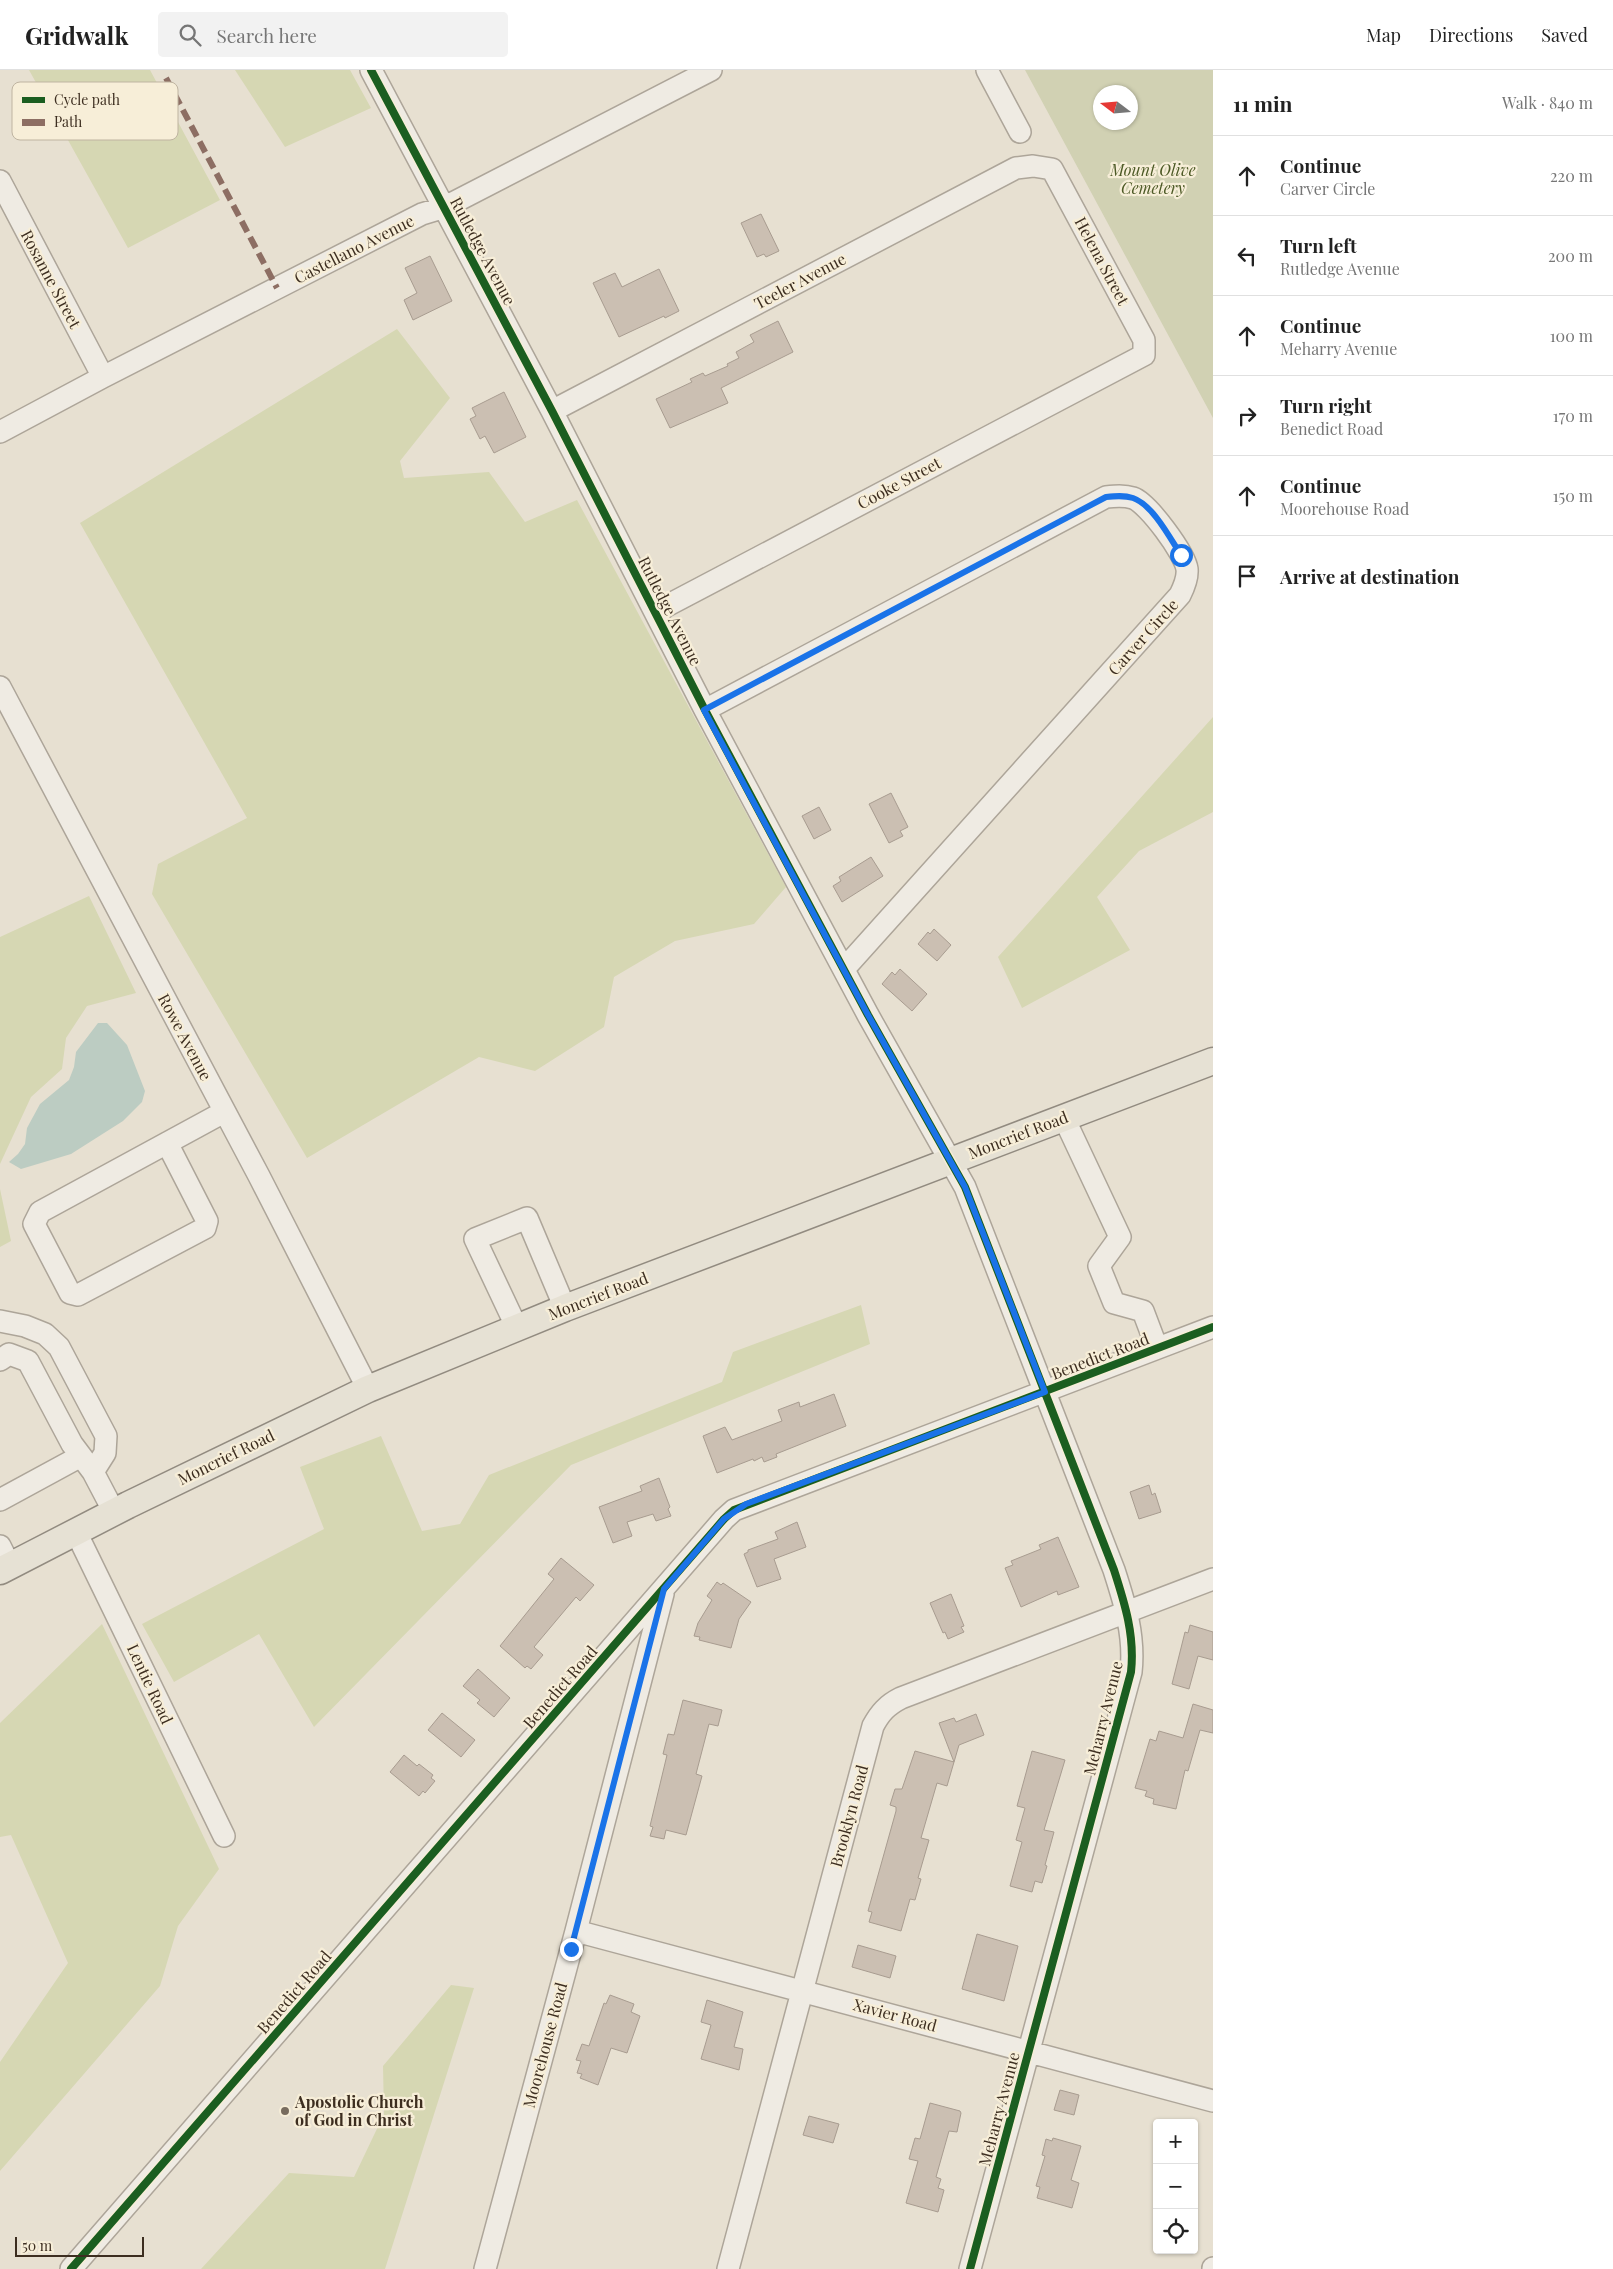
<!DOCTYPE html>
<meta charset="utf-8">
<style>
body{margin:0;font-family:"Playfair Display",serif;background:#f2f2f2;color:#222}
.controls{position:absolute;right:15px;bottom:15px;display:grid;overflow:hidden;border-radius:5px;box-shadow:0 1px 4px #0004}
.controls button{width:45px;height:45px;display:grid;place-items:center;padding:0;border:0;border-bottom:1px solid #e0e0e0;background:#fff;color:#222;font:25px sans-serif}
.compass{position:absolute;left:1093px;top:15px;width:45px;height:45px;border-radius:50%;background:#fff;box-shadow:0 1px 4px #0004;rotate:286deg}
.scale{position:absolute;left:15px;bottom:12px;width:129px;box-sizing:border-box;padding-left:5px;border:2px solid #3d2e20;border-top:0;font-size:14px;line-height:18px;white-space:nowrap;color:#3d2e20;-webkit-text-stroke:4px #f7eed8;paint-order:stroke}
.stop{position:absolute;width:15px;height:15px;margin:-11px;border:4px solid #1a73e8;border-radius:50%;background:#fff}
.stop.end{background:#1a73e8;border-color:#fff;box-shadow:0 1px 5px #0008}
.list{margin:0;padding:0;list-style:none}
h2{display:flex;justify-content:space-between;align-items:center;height:65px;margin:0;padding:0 20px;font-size:21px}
h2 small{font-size:16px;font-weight:400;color:#767676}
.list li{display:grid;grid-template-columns:32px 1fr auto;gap:15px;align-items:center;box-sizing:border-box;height:80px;padding:0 20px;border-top:1px solid #e0e0e0}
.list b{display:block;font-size:19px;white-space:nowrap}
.list p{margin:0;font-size:16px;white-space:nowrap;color:#767676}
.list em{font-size:16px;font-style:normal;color:#767676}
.icon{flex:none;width:28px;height:28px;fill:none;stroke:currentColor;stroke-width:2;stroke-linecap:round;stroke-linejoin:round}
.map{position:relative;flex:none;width:1213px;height:2199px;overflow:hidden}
header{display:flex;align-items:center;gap:30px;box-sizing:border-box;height:70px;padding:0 25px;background:#fff;border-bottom:1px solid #e0e0e0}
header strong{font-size:24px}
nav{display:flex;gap:28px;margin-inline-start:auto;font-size:18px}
.search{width:350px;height:45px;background:#f2f2f2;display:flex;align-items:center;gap:12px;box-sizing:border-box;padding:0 18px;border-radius:5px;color:#767676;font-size:19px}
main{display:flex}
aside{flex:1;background:#fff}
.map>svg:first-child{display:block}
.green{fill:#d6d7b3}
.cemetery{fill:#d1d1b3;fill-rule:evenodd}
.water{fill:#bcccc2}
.building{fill:#cbbfb2;stroke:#a89c90}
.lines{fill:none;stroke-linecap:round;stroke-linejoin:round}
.minor-casing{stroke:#ada599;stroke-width:24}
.major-casing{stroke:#928b80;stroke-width:29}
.minor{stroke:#efebe3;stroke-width:21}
.major{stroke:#e6e1d4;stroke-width:26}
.quiet{stroke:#8d6e63;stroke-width:6;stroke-dasharray:12 6;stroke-linecap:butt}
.cycleway-casing{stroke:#f7eed8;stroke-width:11}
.cycleway{stroke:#1b5e20;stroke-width:8}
.route{stroke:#1a73e8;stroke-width:6}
.poi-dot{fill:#786c5e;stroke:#f7eed8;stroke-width:2}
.labels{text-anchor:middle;stroke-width:4.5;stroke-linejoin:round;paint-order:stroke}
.park-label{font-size:16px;font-style:italic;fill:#4d5a26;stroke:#f7eed8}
.street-label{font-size:16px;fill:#3d2e20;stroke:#f7eed8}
.poi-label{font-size:16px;font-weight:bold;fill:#3d2e20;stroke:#f7eed8;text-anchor:start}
.key{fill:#f7eed8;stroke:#bfb4a1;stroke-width:1}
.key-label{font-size:14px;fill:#3d2e20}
</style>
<header>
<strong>Gridwalk</strong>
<div class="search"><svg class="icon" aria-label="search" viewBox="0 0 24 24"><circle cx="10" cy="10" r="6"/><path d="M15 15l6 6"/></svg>Search here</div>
<nav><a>Map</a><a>Directions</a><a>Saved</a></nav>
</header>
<main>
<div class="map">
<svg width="1213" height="2199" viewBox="0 0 1213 2199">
<rect width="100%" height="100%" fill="#e7e0d1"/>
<!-- green -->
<path class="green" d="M29,0H150L220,130L128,178Z
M235,0H350L371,38L285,77Z
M397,259L450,328L400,391L404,408L489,402L525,452L577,430L786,817L754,854L675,871L614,907L604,957L535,1001L479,987L307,1088L152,824L158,794L247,748L80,453Z
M1213,647V742L1139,781L1097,827L1130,880L1022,938L998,887Z
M89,826L136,923L87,936L66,968L62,999L31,1027L0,1094V867Z
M0,1119L11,1171L0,1177Z
M861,1235L870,1274L571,1395L314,1657L259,1564L174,1612L142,1554L324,1459L300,1397L381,1366L422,1461L460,1454L489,1405L722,1312L733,1282Z
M102,1554L219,1799L178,1856L160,1916L0,2101V1992L68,1893L11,1765L0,1767V1653Z
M451,1915L474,1918L385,2199H201L289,2103L354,2107L384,2044L383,1996Z"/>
<!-- cemetery -->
<path class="cemetery" d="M1025,0H1213V348ZM1100,22H1130V52H1100Z"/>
<!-- water -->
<path class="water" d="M98,953H107L127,975L145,1021L142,1032L123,1051L71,1084L21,1099L9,1092L18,1084L25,1074L27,1058L40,1034L69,1010L74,997L76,982Z"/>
<!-- building -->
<path class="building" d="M761,144L779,181L766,187L764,184L757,187L741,153Z
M430,186L452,231L413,250L404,230L417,223L405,198Z
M659,199L679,241L665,248L664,246L619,267L593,213L615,203L622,217Z
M778,251L793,282L721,318L728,333L670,358L656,329L692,312L690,309L703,303L705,306L728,296L727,294L739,288L736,282L754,272L750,265Z
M504,322L526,367L494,383L485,366L480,369L470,349L476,346L472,338Z
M891,723L908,757L900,761L903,766L889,773L869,734Z
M819,737L831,760L814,769L802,746Z
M871,787L883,806L842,832L833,816L841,811L839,807Z
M934,859L951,875L937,891L918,874L928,862L930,864Z
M900,899L927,924L912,941L882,914L892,902L895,905Z
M834,1324L846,1356L776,1384L777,1387L764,1392L762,1387L754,1391L753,1389L717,1403L703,1366L725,1357L732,1370L782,1351L778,1340L799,1332L800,1337Z
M659,1408L670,1437L668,1439L671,1446L656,1451L653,1444L627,1452L632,1466L613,1473L599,1437L642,1421L640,1416Z
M1149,1415L1152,1425L1155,1423L1161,1442L1139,1449L1130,1422Z
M797,1452L806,1477L774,1489L781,1509L757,1517L744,1484L748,1482V1480L778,1469L775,1462Z
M1058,1467L1079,1517L1058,1525L1057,1521L1021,1537L1005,1498L1013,1495L1011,1491L1041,1479L1039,1475Z
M561,1488L594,1515L580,1531L576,1527L534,1577L543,1585L531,1599L527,1596L525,1598L500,1576L554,1509L548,1504Z
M717,1512L721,1515L723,1513L751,1532L739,1549L731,1578L699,1570L700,1567L694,1566L698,1553L712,1530L707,1526Z
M951,1524L964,1556L961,1557L964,1562L948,1569L945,1562L943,1563L930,1533Z
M1190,1555L1213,1562V1590L1198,1586L1189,1619L1172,1614L1185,1562L1188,1563Z
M478,1599L510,1628L494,1647L477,1633L480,1630L463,1616Z
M683,1630L722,1640L718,1656L709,1654L696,1704L702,1706L686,1765L666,1760L664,1769L650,1766L653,1757L650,1756L667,1685L663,1684L668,1664L674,1665Z
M1193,1634L1213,1640V1663L1200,1660L1188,1701L1185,1700L1176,1739L1153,1734L1154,1729L1145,1726L1147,1721L1135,1718L1150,1669L1156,1671L1159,1661L1183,1668Z
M442,1643L475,1670L461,1687L428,1660Z
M976,1644L984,1665L959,1675L947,1716L937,1713L921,1768L929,1770L918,1808L921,1809L915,1830L910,1829L901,1861L869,1852L872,1842L868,1841L896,1741V1737L890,1735L895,1719H902L915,1681L954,1692L939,1653L954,1648L956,1652Z
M1032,1681L1065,1690L1044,1760L1054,1762L1045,1795L1047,1796L1042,1813L1035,1811L1032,1822L1010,1816L1022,1772L1016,1770L1025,1738L1017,1736Z
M404,1685L417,1696L419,1694L433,1705L431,1708L435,1711L425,1723L423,1721L419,1726L390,1702Z
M977,1864L1018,1876L1004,1931L962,1919Z
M858,1875L896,1886L890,1908L852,1897Z
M610,1925L634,1934L631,1942L640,1946L627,1983L611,1978L598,2015L580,2008L582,2004L577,2003L581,1991L576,1990L582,1974L589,1976L604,1933L606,1934Z
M707,1930L743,1942L734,1977L743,1979L739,2000L701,1989L711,1955L701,1952Z
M1060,2020L1079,2025L1074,2045L1054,2040Z
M930,2033L960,2041L961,2043L957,2062L949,2061L936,2107L941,2109L938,2118L944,2120L938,2142L906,2133L918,2091L909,2089L915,2068L920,2069Z
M809,2046L839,2054L833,2073L803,2065Z
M1053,2068L1081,2076L1071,2110L1079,2113L1072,2138L1037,2128L1040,2117L1036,2116L1045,2086L1042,2085L1046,2069L1052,2071Z"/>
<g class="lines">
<!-- minor casing -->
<g class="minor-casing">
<path id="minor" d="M371,0L552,341L705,640L868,945L965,1117L1114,1500C1125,1534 1135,1566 1131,1602L970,2199
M987,0L1020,62
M0,111L103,307
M552,341L1016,98L1033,96L1052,99L1144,270V285L655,542
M0,362L103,307L422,144L445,137L711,0
M0,617L259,1106L368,1319
M705,640L1106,427C1115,426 1124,425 1133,428C1148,433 1185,484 1187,499C1188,508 1184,517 1180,525L844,899
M1064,1048L1120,1167L1099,1196L1114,1233L1143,1241L1157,1278
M167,1073L207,1151L205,1158L78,1225L70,1223L34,1154L40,1142C102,1108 163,1075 224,1042
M0,1251L25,1256L45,1264L59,1277L106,1366L105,1383L93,1402
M517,1258L475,1169L527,1148L565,1238
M0,1290L9,1284L28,1291L72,1374L93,1402L114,1442
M0,1430L81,1386
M76,1462L224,1766
M0,1476L10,1496
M576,1861L1213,2031
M71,2199L724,1449L734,1440L1213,1257
M485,2199L576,1861L663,1524
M728,2199L873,1656C880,1643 887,1635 901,1628L1213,1509
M1213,2199V2198"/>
</g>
<!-- major casing -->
<g class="major-casing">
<path id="major" d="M0,1501L128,1435L368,1319L565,1238L1213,991"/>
</g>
<!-- minor -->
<use href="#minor" class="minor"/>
<!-- major -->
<use href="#major" class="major"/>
<!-- quiet -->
<path class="quiet" d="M166,8L277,218"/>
<!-- cycleway casing -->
<g class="cycleway-casing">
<path id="cycleway" d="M371,0L552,341L705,640L868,945L965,1117L1114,1500C1125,1534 1135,1566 1131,1602L970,2199
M71,2199L724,1449L734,1440L1213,1257"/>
</g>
<!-- cycleway -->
<use href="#cycleway" class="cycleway"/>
</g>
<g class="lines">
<!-- route -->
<path class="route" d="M571,1879L664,1519L724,1449L746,1434L1045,1322L965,1117L868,945L704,640L1106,427C1115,426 1124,425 1133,428C1153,435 1170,468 1181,485"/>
</g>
<!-- markers -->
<circle class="poi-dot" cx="285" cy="2041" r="5"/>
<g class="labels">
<!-- park labels -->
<g class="park-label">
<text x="1153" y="106">Mount Olive<tspan x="1153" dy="18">Cemetery</tspan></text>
</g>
<!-- street labels -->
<g class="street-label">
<text transform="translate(354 179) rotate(-27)" y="6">Castellano Avenue</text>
<text transform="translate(483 181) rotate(62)" y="6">Rutledge Avenue</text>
<text transform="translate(1102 191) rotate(62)" y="6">Helena Street</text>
<text transform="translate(51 209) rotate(62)" y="6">Rosanne Street</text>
<text transform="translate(800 211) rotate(-28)" y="6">Teeler Avenue</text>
<text transform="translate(899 413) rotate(-28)" y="6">Cooke Street</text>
<text transform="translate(670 541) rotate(63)" y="6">Rutledge Avenue</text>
<text transform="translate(1143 567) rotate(-48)" y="6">Carver Circle</text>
<text transform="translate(185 967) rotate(62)" y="6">Rowe Avenue</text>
<text transform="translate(1018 1065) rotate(-21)" y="6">Moncrief Road</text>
<text transform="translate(598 1226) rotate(-21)" y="6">Moncrief Road</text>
<text transform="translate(1100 1286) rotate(-21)" y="6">Benedict Road</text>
<text transform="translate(226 1387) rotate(-26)" y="6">Moncrief Road</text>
<text transform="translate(150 1614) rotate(65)" y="6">Lentie Road</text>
<text transform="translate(560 1617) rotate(-49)" y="6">Benedict Road</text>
<text transform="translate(1103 1648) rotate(-76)" y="6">Meharry Avenue</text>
<text transform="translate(849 1746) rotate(-75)" y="6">Brooklyn Road</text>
<text transform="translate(294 1922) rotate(-49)" y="6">Benedict Road</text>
<text transform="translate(895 1945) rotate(15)" y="6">Xavier Road</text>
<text transform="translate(545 1975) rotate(-75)" y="6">Moorehouse Road</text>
<text transform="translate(999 2039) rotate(-75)" y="6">Meharry Avenue</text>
</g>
<!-- poi labels -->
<g class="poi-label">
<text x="295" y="2038">Apostolic Church<tspan x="295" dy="18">of God in Christ</tspan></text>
</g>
</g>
<!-- legend -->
<rect x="12" y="12" width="166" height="58" rx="8" class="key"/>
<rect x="22" y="27" width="23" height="6" fill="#1b5e20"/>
<rect x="22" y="49" width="23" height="7" fill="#8d6e63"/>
<g class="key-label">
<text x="54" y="35">Cycle path</text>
<text x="54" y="57">Path</text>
</g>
</svg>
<div class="controls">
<button>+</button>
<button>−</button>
<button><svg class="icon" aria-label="locate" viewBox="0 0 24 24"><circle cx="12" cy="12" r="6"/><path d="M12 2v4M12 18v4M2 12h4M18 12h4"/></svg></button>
</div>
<svg class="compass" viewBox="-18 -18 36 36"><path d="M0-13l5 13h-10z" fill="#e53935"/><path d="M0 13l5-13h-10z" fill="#767676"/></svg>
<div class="scale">50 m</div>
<div class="stop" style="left:1181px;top:485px"></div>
<div class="stop end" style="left:571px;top:1879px"></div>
</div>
<aside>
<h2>11 min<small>Walk · 840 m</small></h2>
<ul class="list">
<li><svg class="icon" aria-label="ahead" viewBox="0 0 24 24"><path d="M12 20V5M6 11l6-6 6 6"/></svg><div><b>Continue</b><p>Carver Circle</p></div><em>220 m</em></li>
<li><svg class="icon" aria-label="left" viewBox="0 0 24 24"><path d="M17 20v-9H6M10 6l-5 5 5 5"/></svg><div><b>Turn left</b><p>Rutledge Avenue</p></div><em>200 m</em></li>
<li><svg class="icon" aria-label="ahead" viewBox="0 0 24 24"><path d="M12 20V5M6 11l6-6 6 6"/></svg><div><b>Continue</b><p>Meharry Avenue</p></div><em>100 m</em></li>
<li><svg class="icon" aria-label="right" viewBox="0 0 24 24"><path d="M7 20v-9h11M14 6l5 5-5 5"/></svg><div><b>Turn right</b><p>Benedict Road</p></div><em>170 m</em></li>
<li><svg class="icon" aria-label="ahead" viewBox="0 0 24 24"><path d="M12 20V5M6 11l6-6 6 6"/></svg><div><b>Continue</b><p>Moorehouse Road</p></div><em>150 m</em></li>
<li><svg class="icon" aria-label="arrive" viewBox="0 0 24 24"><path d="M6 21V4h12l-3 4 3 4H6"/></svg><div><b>Arrive at destination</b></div></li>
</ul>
</aside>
</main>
